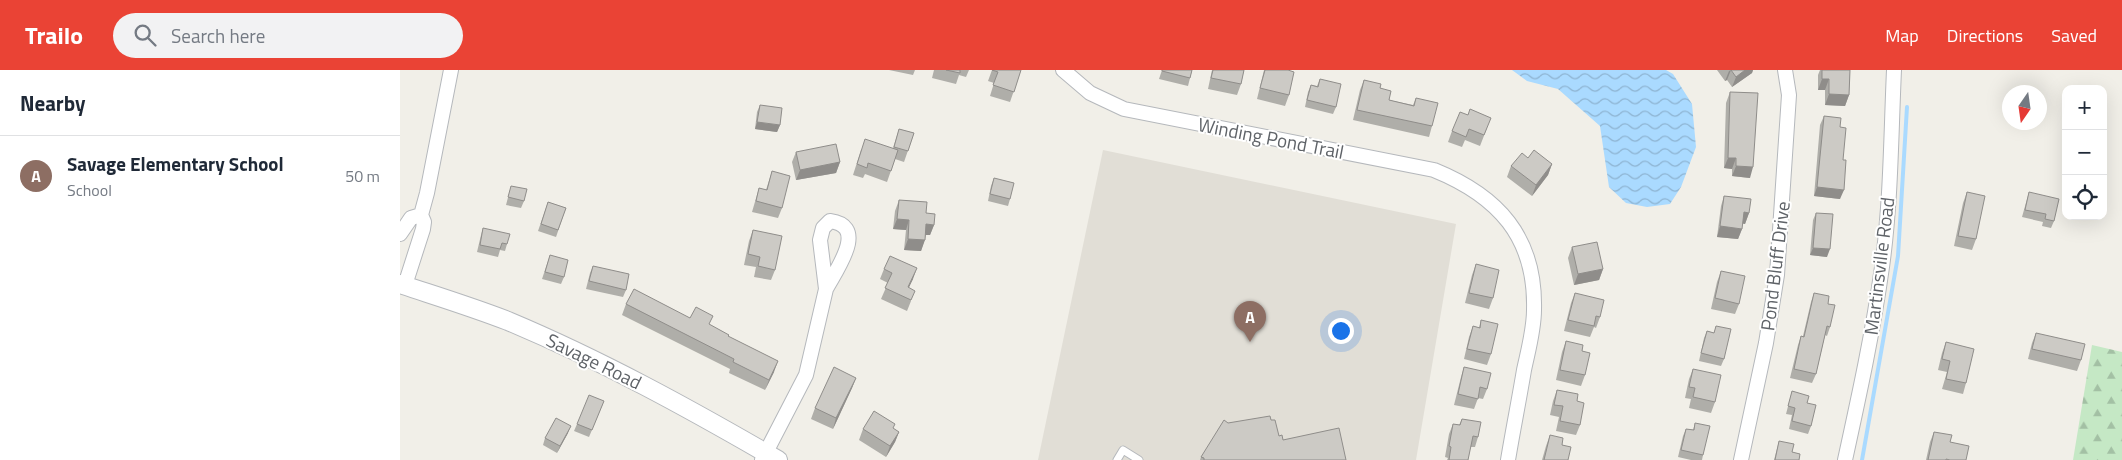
<!DOCTYPE html>
<meta charset="utf-8">
<style>
body{margin:0;font-family:"Titillium Web",sans-serif;background:#f2f2f3;color:#1f2937}
.controls{position:absolute;right:15px;top:15px;display:grid;overflow:hidden;border-radius:10px;box-shadow:0 5px 20px #0002}
.controls button{width:45px;height:45px;display:grid;place-items:center;padding:0;border:0;border-bottom:1px solid #e0e1e3;background:#fff;color:#1f2937;font:25px sans-serif}
.compass{position:absolute;left:1602px;top:15px;width:45px;height:45px;border-radius:50%;background:#fff;box-shadow:0 5px 20px #0002;rotate:193deg}
.you{position:absolute;left:940px;top:260px;width:18px;height:18px;margin:-12px;border:4px solid #fff;border-radius:50%;background:#1a73e8;box-shadow:0 0 0 8px #1a73e833}
.badge{display:grid;place-items:center;width:32px;height:32px;border-radius:50%;background:#ea4335;color:#fff;font-size:16px;font-weight:700}
.pin{position:absolute;translate:-50% -41px;filter:drop-shadow(0 1px 2px #0008)}
.pin::after{content:'';position:absolute;top:26px;width:18px;height:15px;background:inherit;clip-path:polygon(0 0,100% 0,50% 100%)}
.list{margin:0;padding:0;list-style:none}
h2{display:flex;justify-content:space-between;align-items:center;height:65px;margin:0;padding:0 20px;font-size:21px}
h2 small{font-size:16px;font-weight:400;color:#747a83}
.list li{display:grid;grid-template-columns:32px 1fr auto;gap:15px;align-items:center;box-sizing:border-box;height:80px;padding:0 20px;border-top:1px solid #e0e1e3}
.list b{display:block;font-size:19px;white-space:nowrap}
.list p{margin:0;font-size:16px;white-space:nowrap;color:#747a83}
.list em{font-size:16px;font-style:normal;color:#747a83}
.icon{flex:none;width:28px;height:28px;fill:none;stroke:currentColor;stroke-width:2;stroke-linecap:round;stroke-linejoin:round}
.map{position:relative;flex:none;width:1722px;height:390px;overflow:hidden}
header{display:flex;align-items:center;gap:30px;box-sizing:border-box;height:70px;padding:0 25px;background:#ea4335;color:#fff}
header strong{font-size:24px}
nav{display:flex;gap:28px;margin-inline-start:auto;font-size:18px}
.search{width:350px;height:45px;background:#f2f2f3;display:flex;align-items:center;gap:12px;box-sizing:border-box;padding:0 18px;border-radius:28px;color:#747a83;font-size:19px}
main{display:flex}
aside{flex:1;background:#fff}
.map>svg:first-child{display:block}
.education{fill:#e1ded6}
.forest{fill:url(#forest-firs)}
.water{fill:url(#water-waves)}
.lines{fill:none;stroke-linecap:round;stroke-linejoin:round}
.stream{stroke:#aadaff;stroke-width:4}
.service-casing{stroke:#b5b8bc;stroke-width:9}
.minor-casing{stroke:#b5b8bc;stroke-width:16}
.tertiary-casing{stroke:#b5b8bc;stroke-width:20}
.service{stroke:#fff;stroke-width:7}
.minor{stroke:#fff;stroke-width:14}
.tertiary{stroke:#fff;stroke-width:18}
.wall{fill:#afaea9}
.shaded-wall{fill:#8f8d8a}
.building{fill:#cccac5;stroke:#8f8d8a}
.labels{text-anchor:middle;stroke-width:4;stroke-linejoin:round;paint-order:stroke}
.street-label{font-size:19px;fill:#5f6368;stroke:#fff}
</style>
<header>
<strong>Trailo</strong>
<div class="search"><svg class="icon" aria-label="search" viewBox="0 0 24 24"><circle cx="10" cy="10" r="6"/><path d="M15 15l6 6"/></svg>Search here</div>
<nav><a>Map</a><a>Directions</a><a>Saved</a></nav>
</header>
<main>
<aside>
<h2>Nearby<small></small></h2>
<ul class="list">
<li><span class="badge" style="background:#8d6e63">A</span><div><b>Savage Elementary School</b><p>School</p></div><em>50 m</em></li>
</ul>
</aside>
<div class="map">
<svg width="1722" height="390" viewBox="0 0 1722 390">
<defs>
<pattern id="forest-firs" width="22" height="20" patternUnits="userSpaceOnUse" patternTransform="scale(1.25)"><rect width="22" height="20" fill="#c5e8c5"/><path d="M5 1l3.5 6h-7zM16 11l3.5 6h-7z" fill="#a3c0a4"/></pattern>
<pattern id="water-waves" width="16" height="10" patternUnits="userSpaceOnUse" patternTransform="scale(1.25)"><rect width="16" height="10" fill="#aadaff"/><path d="M0 5q4-4 8 0t8 0" fill="none" stroke="#8eb4d2"/></pattern>
</defs>
<rect width="100%" height="100%" fill="#f1efe8"/>
<!-- education -->
<path class="education" d="M703,80L1056,154L1016,390H638Z"/>
<!-- forest -->
<path class="forest" d="M1692,275L1722,282V390H1673Z"/>
<!-- water -->
<path class="water" d="M1112,0H1266L1273,4L1292,34L1296,77L1281,117L1270,134L1247,137L1226,133L1209,117L1200,56L1158,19L1127,11Z"/>
<g class="lines">
<!-- stream -->
<path class="stream" d="M1462,390L1498,186L1507,37"/>
<!-- service casing -->
<g class="service-casing">
<path id="service" d="M717,390L723,380L739,390"/>
</g>
<!-- minor casing -->
<g class="minor-casing">
<path id="minor" d="M663,0L690,23L724,39L1034,100C1098,126 1136,167 1134,240C1134,260 1128,281 1124,300C1119,330 1113,360 1108,390
M0,164L11,148L21,145
M5,215L23,159L24,152L21,145L27,123L51,0
M362,390L406,305L426,219L420,170L423,158L430,151C469,156 436,200 426,219
M1341,390L1366,273L1377,205L1389,25L1385,0
M1445,390C1459,326 1473,262 1482,197C1491,132 1491,65 1494,0"/>
</g>
<!-- tertiary casing -->
<g class="tertiary-casing">
<path id="tertiary" d="M0,214C36,226 72,237 108,251C201,290 290,339 378,390"/>
</g>
<!-- service -->
<use href="#service" class="service"/>
<!-- minor -->
<use href="#minor" class="minor"/>
<!-- tertiary -->
<use href="#tertiary" class="tertiary"/>
</g>
<!-- wall -->
<path class="wall" d="M489,0H515L513,5Z
M534,0H569L566,7L559,5L556,14L532,8Z
M592,0H621L610,32L590,26L594,13L588,11Z
M762,0H792L788,16L759,9Z
M812,0H844L841,14L837,25L808,19Z
M864,0H888L889,25L885,36L857,29Z
M1317,0H1353L1352,3L1332,17L1327,10L1325,11Z
M1420,0H1450L1449,25L1445,36L1425,35V20H1418V5Z
M920,9L936,37L933,44L905,37L908,22L911,15L917,16Z
M964,10L980,18L989,30L1013,35L1016,28L1032,56L1029,67L953,50L960,20Z
M1330,22L1350,108L1332,106V99L1324,98L1326,33Z
M360,35L380,55L377,62L355,59L357,42Z
M1068,45L1087,58L1080,76L1065,70L1062,77L1048,72L1052,61Z
M1424,46L1440,57L1443,90L1440,129L1414,126L1420,55Z
M499,59L514,63L504,92L495,89L487,112L465,104L463,108L453,105L461,80L493,78Z
M396,82L440,92L436,103L396,110L392,92Z
M1128,88L1152,94L1148,105L1132,126L1107,107L1111,96Z
M372,101L382,138L378,148L352,142L359,118L366,120Z
M594,108L610,129L608,136L588,131L591,116Z
M111,116L124,131L121,138L106,135Z
M1567,122L1576,169L1572,180L1554,176L1563,133Z
M1629,122L1654,151L1651,158L1642,156L1643,152L1622,147L1627,129Z
M1324,126L1349,143L1345,154L1342,153V159L1338,169L1317,167L1321,136Z
M499,130L526,143L534,155L530,165H526L521,181L504,180L506,160L493,159L495,141Z
M148,132L166,138L156,167L138,161Z
M1416,143L1427,187L1410,185L1413,150Z
M83,158L107,174L105,181L100,180L98,187L77,182L81,165Z
M353,160L375,200L371,210L354,207L356,197L344,195L349,171Z
M1172,177L1203,199L1199,210L1174,215L1168,188Z
M150,185L164,207L161,214L142,209Z
M1076,194L1093,228L1089,239L1065,233L1072,205Z
M193,196L226,220L223,227L186,219L190,203Z
M484,199L513,209L508,218L511,231L507,241L481,229L488,213L480,209Z
M1321,201L1339,234L1335,244L1311,239L1317,212Z
M1175,223L1200,247L1196,258L1194,257L1190,267L1164,261L1171,233Z
M1414,223L1428,234L1430,257L1427,266L1425,265L1416,304L1412,313L1390,308L1398,275L1401,266H1403L1411,232Z
M226,234L290,248L310,255L328,267L374,302L365,320L329,303L330,299L222,245Z
M1081,250L1091,284L1087,295L1064,289L1069,267L1073,256L1079,258Z
M1316,256L1324,289L1321,296L1299,291L1304,268L1307,261L1314,263Z
M1636,263L1681,290L1677,301L1628,289L1632,273Z
M1166,271L1182,281L1185,305L1181,316L1156,310L1162,282Z
M1546,272L1566,313L1563,324L1542,319L1547,302L1538,300L1542,283Z
M1064,297L1087,319L1083,329L1078,328L1074,339L1054,335L1061,307Z
M1293,299L1315,332L1311,343L1289,338L1291,329L1285,328L1289,309Z
M456,308L452,318L433,359L411,349L415,338Z
M1157,320L1177,331L1180,355L1176,365L1156,361L1159,347L1150,345L1153,331Z
M1392,321L1407,333L1411,356L1408,364L1389,359L1392,345L1386,344Z
M204,331L189,367L174,361L177,354Z
M1062,349L1078,367L1075,377H1070L1068,390H1047L1048,388L1045,387L1049,364L1053,354L1059,355Z
M871,350L879,366L883,370L946,390H800L801,387L828,353Z
M1295,353L1303,385L1302,390H1291L1278,387L1283,366L1286,359L1293,360Z
M463,359H494L499,362L495,372L486,387L459,370Z
M1534,362L1550,372L1566,390H1526L1530,372Z
M168,363L157,383L143,375L145,368Z
M1150,365L1162,375L1168,390H1142L1146,376Z
M1379,371L1392,382L1399,390H1374Z"/>
<!-- shaded-wall -->
<path class="shaded-wall" d="M1331,0L1327,10L1325,11L1329,1Z
M1345,0H1353L1352,3L1332,17L1336,7Z
M1422,9H1429L1425,20H1418Z
M1429,24L1449,25L1445,36L1425,35Z
M357,52L380,55L377,62L355,59Z
M1328,88H1336L1332,99L1324,98Z
M440,92L436,103L396,110L400,100Z
M1152,94L1148,105L1132,126L1136,115Z
M1336,96L1353,97L1350,108L1332,106Z
M1417,117L1444,120L1440,129L1414,126Z
M1344,142L1349,143L1345,154L1340,153Z
M497,149L509,150L506,160L493,159Z
M526,154L534,155L530,165H523Z
M1320,156L1342,159L1338,169L1317,167Z
M508,169L525,170L521,181L504,180Z
M1413,178L1430,179L1427,187L1410,185Z
M517,198L513,209L504,228L508,217Z
M1203,199L1199,210L1174,215L1178,204Z
M378,291L374,302L365,320L369,310Z
M456,308L452,318L433,359L436,348Z
M171,356L168,363L157,383L160,376Z
M499,362L495,372L486,387L490,376Z"/>
<!-- building -->
<path class="building" d="M546,0H560V3Z
M592,0H621L614,22L593,15L598,2Z
M762,0H792L790,8L762,1Z
M813,0H844L841,14L811,8Z
M865,0H888L894,2L889,25L860,18Z
M1331,0H1345L1336,7Z
M1422,0H1450L1449,25L1429,24V9H1422Z
M920,9L941,14L936,37L907,30L911,15L918,17Z
M964,10L981,14L980,18L991,21L989,30L1014,36L1016,28L1038,33L1032,56L957,40Z
M1330,22L1358,23L1353,97L1336,96V88H1328Z
M360,35L382,38L380,55L357,52Z
M1070,39L1091,48L1084,65L1069,59L1066,67L1052,61L1060,42L1068,45Z
M1424,46L1441,48L1440,57L1446,58L1443,90H1446L1444,120L1417,117Z
M499,59L514,63L508,81L494,77Z
M465,69L498,80L491,101L468,93L467,98L457,94Z
M436,74L440,92L400,100L396,82Z
M1134,80L1152,94L1136,115L1111,96L1122,83L1128,88Z
M372,101L390,106L382,138L356,131L359,118L367,120Z
M594,108L614,113L610,129L590,124Z
M111,116L127,119L124,131L108,127Z
M1567,122L1585,126L1576,169L1558,166Z
M1629,122L1659,129L1654,151L1645,149L1646,144L1625,140Z
M1324,126L1351,129L1349,143L1344,142L1342,159L1320,156Z
M499,130L527,132L526,143L535,144L534,155L526,154L525,170L508,169L509,150L497,149Z
M148,132L166,138L158,160L141,154Z
M1416,143L1433,144L1430,179L1413,178Z
M83,158L110,164L107,174L102,173L100,179L80,175Z
M353,160L382,166L375,200L358,196L360,187L348,184Z
M1197,172L1203,199L1178,204L1172,177Z
M150,185L168,190L164,207L145,202Z
M490,186L517,198L508,217L515,221L511,230L485,218L492,203L484,199Z
M1076,194L1099,200L1093,228L1069,223Z
M193,196L229,204L226,220L189,211Z
M1321,201L1345,206L1339,234L1315,228Z
M234,219L290,248L296,237L313,246L309,254L329,265L328,266L378,291L369,310L333,292L334,289L226,234Z
M1175,223L1204,230L1200,247L1196,246L1194,256L1168,250Z
M1414,223L1429,226L1428,234L1435,235L1430,257L1427,256L1416,304L1394,299L1401,266L1404,267Z
M1081,250L1098,254L1091,284L1067,279L1073,256L1080,258Z
M1316,256L1331,259L1324,289L1301,283L1307,261L1314,263Z
M1636,263L1685,274L1681,290L1632,279Z
M1166,271L1183,275L1182,281L1190,283L1185,305L1160,300Z
M1546,272L1574,279L1566,313L1546,309L1550,291L1542,289Z
M434,297L456,308L436,348L415,338Z
M1064,297L1091,303L1087,319L1080,317L1078,329L1058,324Z
M1293,299L1321,305L1315,332L1293,327L1295,318L1289,317Z
M1157,320L1178,324L1177,331L1184,333L1180,355L1160,351L1163,336L1154,335Z
M1392,321L1409,326L1407,333L1416,335L1411,356L1392,351L1395,338L1388,336Z
M189,325L204,331L192,360L177,354Z
M474,341L495,354L493,358L499,362L490,376L463,359Z
M870,346L871,350H875L879,366L882,365L883,370L939,358L946,390H804V388L801,387L824,350L828,353Z
M156,348L171,356L160,376L145,368Z
M1062,349L1081,352L1078,367L1073,366L1068,390H1049L1051,377L1049,376L1053,354L1060,355Z
M1295,353L1310,356L1303,385L1281,380L1286,359L1294,360Z
M1534,362L1552,365L1550,372L1569,376L1566,390H1550L1546,389V390H1528Z
M1150,365L1163,368L1162,375L1171,377L1168,390H1144Z
M1379,371L1394,374L1392,382L1400,384L1399,390H1375Z"/>
<g class="labels">
<!-- street labels -->
<g class="street-label">
<text transform="translate(871 68) rotate(11)" y="7">Winding Pond Trail</text>
<text transform="translate(1375 196) rotate(-83)" y="7">Pond Bluff Drive</text>
<text transform="translate(1479 196) rotate(-83)" y="7">Martinsville Road</text>
<text transform="translate(194 291) rotate(26)" y="7">Savage Road</text>
</g>
</g>
</svg>
<div class="controls">
<button>+</button>
<button>−</button>
<button><svg class="icon" aria-label="locate" viewBox="0 0 24 24"><circle cx="12" cy="12" r="6"/><path d="M12 2v4M12 18v4M2 12h4M18 12h4"/></svg></button>
</div>
<svg class="compass" viewBox="-18 -18 36 36"><path d="M0-13l5 13h-10z" fill="#e53935"/><path d="M0 13l5-13h-10z" fill="#747a83"/></svg>
<div class="you"></div>
<div class="pin badge" style="left:850px;top:272px;background:#8d6e63">A</div>
</div>
</main>
